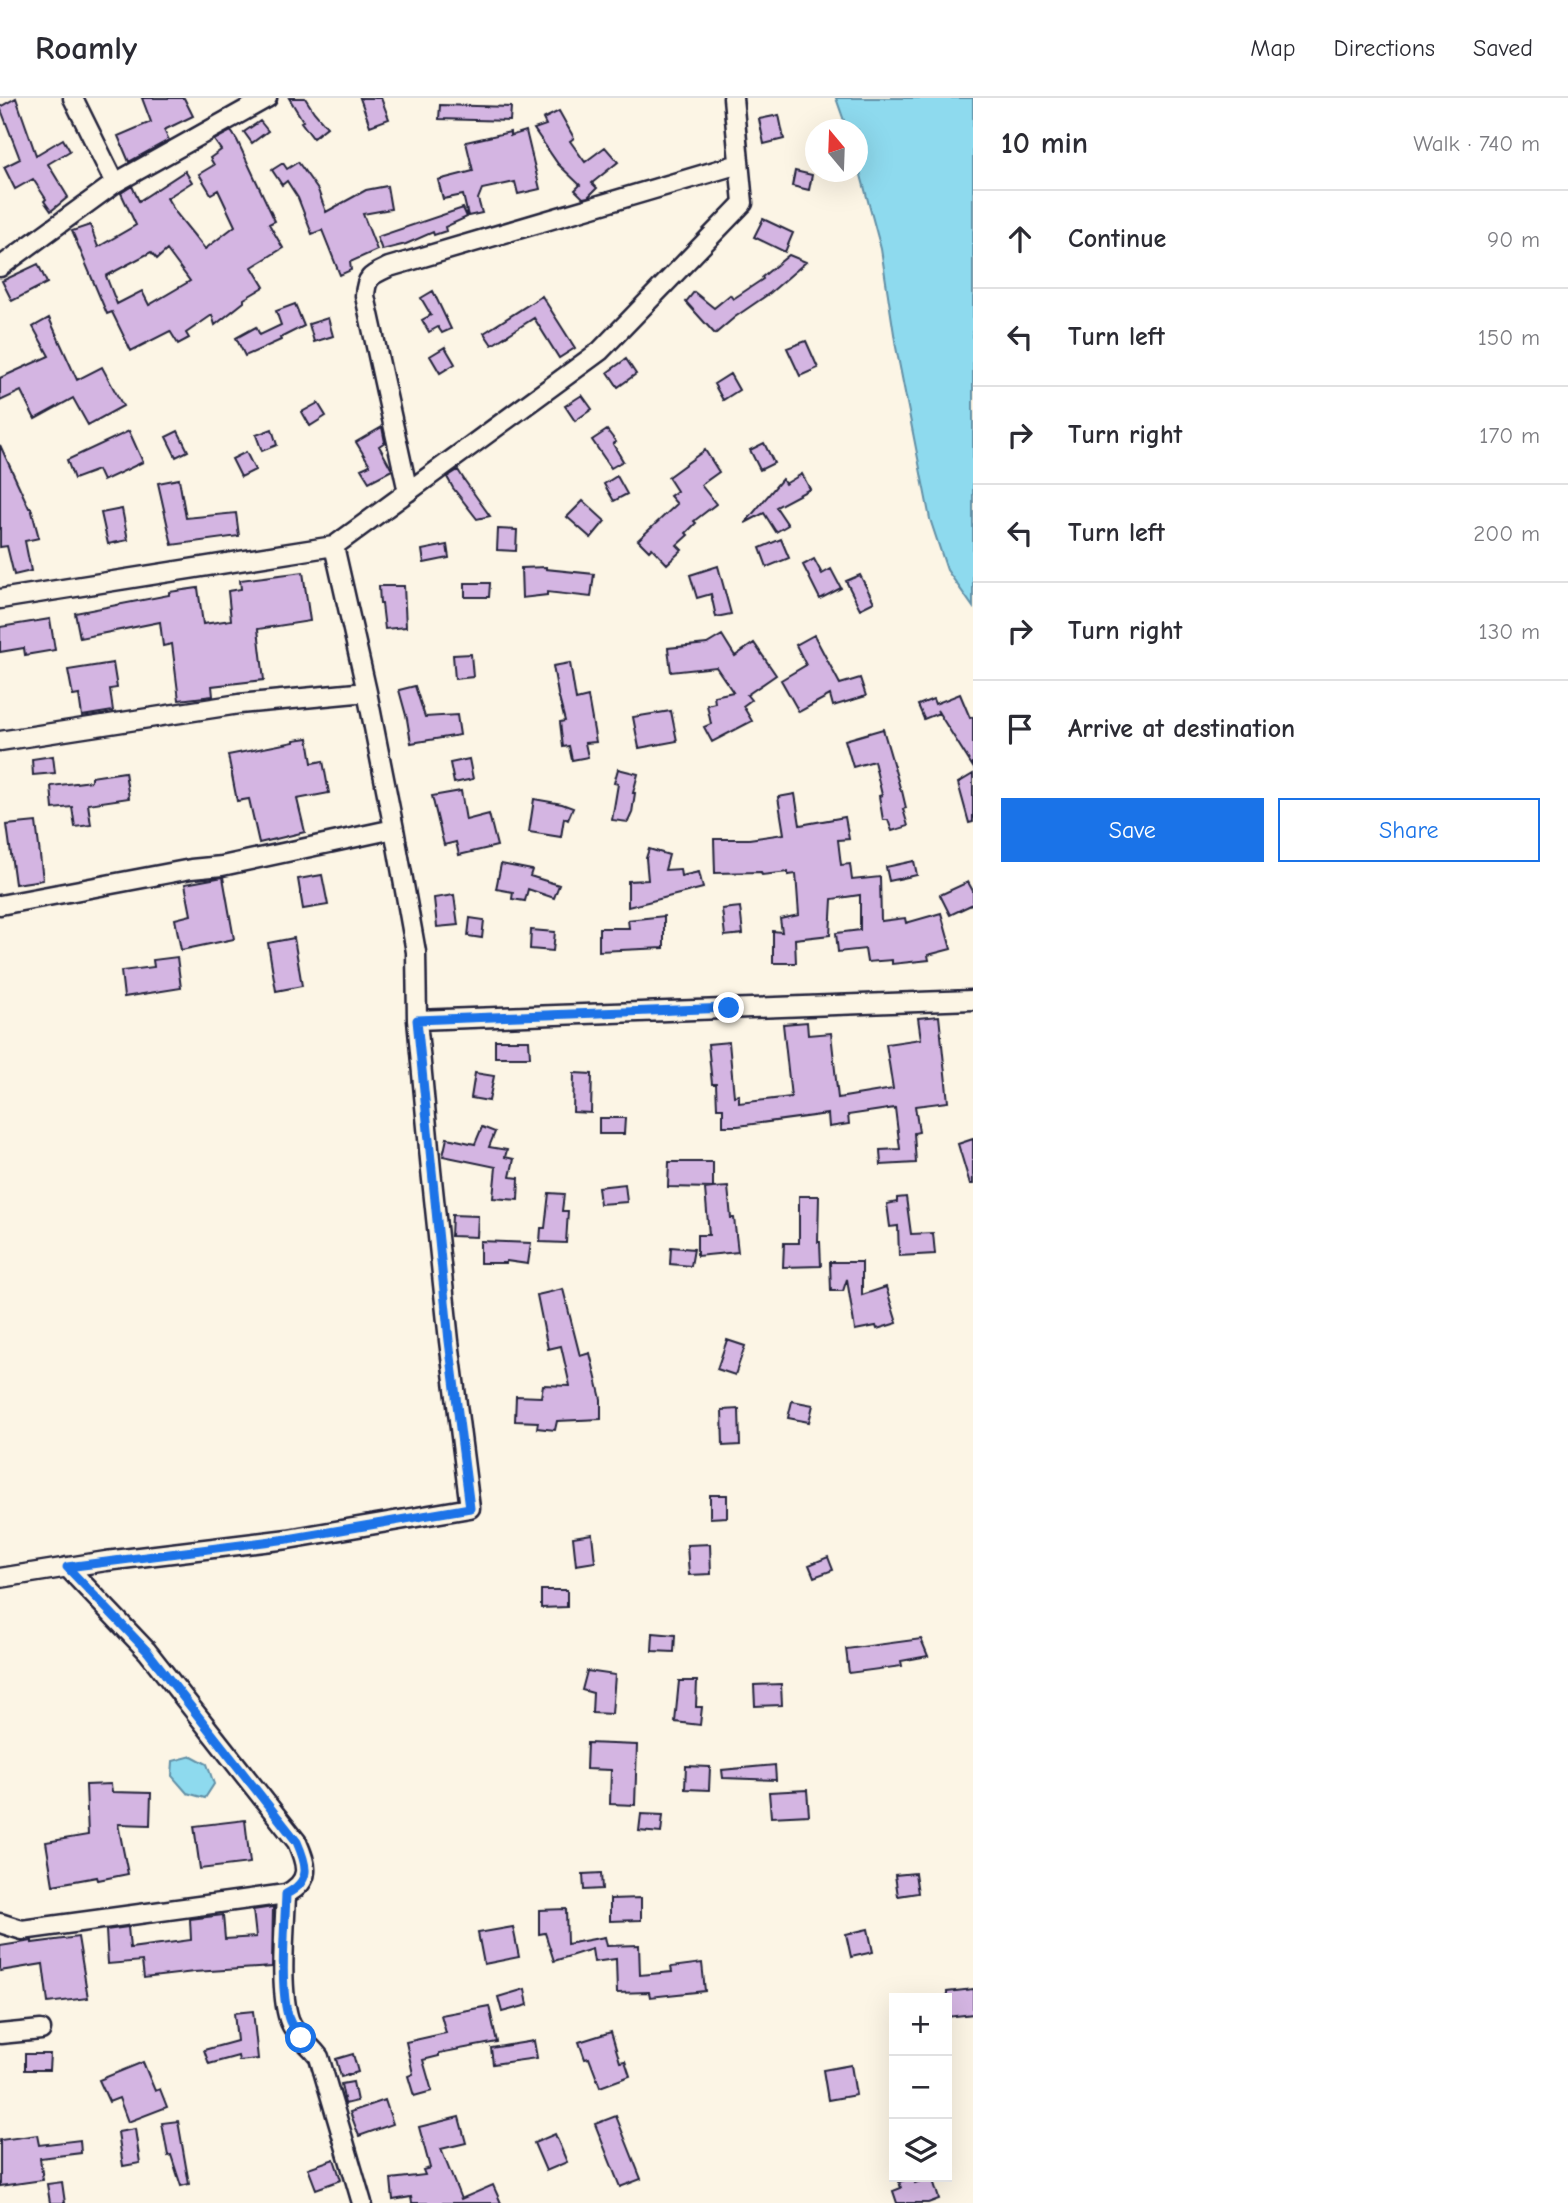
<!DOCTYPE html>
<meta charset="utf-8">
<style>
body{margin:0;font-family:"Comic Neue",sans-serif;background:#f2f2f3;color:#2b2b33}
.controls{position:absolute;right:21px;bottom:21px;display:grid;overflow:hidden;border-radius:0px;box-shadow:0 7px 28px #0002}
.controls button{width:63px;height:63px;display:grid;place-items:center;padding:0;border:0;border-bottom:2px solid #e1e1e2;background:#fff;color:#2b2b33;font:35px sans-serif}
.compass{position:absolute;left:805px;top:21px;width:63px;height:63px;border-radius:50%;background:#fff;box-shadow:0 7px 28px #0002;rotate:341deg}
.stop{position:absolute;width:21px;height:21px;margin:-16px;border:5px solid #1a73e8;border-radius:50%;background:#fff}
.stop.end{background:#1a73e8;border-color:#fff;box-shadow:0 2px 7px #0008}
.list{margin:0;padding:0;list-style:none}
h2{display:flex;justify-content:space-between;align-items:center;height:91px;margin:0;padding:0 28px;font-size:30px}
h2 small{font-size:23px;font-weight:400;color:#7c7c81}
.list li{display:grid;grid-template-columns:46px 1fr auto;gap:21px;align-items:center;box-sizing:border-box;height:98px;padding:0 28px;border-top:2px solid #e1e1e2}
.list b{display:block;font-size:26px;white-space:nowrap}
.list em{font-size:23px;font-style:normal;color:#7c7c81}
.actions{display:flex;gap:14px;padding:21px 28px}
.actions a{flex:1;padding:16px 0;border:2px solid #1a73e8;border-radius:0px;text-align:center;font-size:24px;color:#1a73e8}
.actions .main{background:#1a73e8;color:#fff}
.icon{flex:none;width:38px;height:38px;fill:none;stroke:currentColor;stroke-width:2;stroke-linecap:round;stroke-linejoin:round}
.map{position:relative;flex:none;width:973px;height:2105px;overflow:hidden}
header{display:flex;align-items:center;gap:42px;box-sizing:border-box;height:98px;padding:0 35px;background:#fff;border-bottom:2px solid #e1e1e2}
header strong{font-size:33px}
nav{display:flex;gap:38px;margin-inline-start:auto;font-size:24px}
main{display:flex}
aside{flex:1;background:#fff}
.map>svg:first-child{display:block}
.water{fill:#8edaee;stroke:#6390a6;stroke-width:2}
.building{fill:#d4b5e2;stroke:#22223b;stroke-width:2;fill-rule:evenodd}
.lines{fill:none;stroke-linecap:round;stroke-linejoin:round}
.street-casing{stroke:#22223b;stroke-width:23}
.street{stroke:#fcf5e5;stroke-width:18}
.route{stroke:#1a73e8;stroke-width:9}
</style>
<header>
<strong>Roamly</strong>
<nav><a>Map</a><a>Directions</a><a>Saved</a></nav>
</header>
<main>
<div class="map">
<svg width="973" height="2105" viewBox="0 0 973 2105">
<rect width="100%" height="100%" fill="#fcf5e5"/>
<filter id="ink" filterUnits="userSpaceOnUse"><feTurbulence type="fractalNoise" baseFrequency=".0143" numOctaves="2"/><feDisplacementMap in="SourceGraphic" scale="14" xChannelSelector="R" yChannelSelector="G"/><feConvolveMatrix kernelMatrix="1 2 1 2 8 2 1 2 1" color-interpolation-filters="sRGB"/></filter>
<g filter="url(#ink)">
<!-- water -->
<path class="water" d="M836,0H973V509L947,472L930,421L896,249L881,151L858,66V32L847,31Z
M192,1658L207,1666L214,1686L205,1700L187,1695L172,1678L173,1663Z"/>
<!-- building -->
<path class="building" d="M16,0L36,57L63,41L70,53L48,66L68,99L51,113L44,103L46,101L33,81L15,91L4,69L20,61L0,9Z
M142,0H184L193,18L164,32L169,42L129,64L118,38L151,24Z
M289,0H305L314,14L327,29L313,40L301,24L303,23Z
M360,0H381L389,21L370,28Z
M440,7L511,9L510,23L439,21Z
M559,13L574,40L570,43L585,64L605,49L618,64L592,85L597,90L588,99L583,100L575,92L580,87L558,66L534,31L546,27L543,21Z
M779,17L784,41L764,46L759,21Z
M260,23L268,33L252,45L244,34Z
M231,33L237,42L275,123L269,126L283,150L252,169L264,189L244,201V204L215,227L212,217L186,235L189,240L178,246L170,233L131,253L112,214L107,216L72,133L90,127L98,149L136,127L121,95L132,88L139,103L185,73L192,84L167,100L176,115L205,151L235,128L218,92L211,96L199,76L214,67L210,60L221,52L214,42ZM167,152L190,183L149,207L142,193L117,206L106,178L151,154L157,161Z
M526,33L540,91L518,96L515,84L482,91L478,101L482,115L468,118L463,97L443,101L438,82L473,73L466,44L510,34V38Z
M298,64L318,92L326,114L366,92L387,88L391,111L363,116L377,152L350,164L351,172L340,177L322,132L312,136L298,100L287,83L282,87L272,72L283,65L287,71Z
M795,73L812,77L809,92L792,88Z
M463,110L467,119L445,129L446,133L434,137L433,134L406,146L382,152L377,139Z
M763,121L793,135L785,154L754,139Z
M789,157L806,164L770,195L735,219L715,236L686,204L694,194L714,210L730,197L733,201L763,181L762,179Z
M38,166L47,185L12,203L2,183Z
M433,193L451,231L442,235L438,229L429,234L422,222L431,217L421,200Z
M542,198L575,250L559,260L534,220L492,247L484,235Z
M295,206L304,228L280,240L281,242L245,258L236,240L256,229L260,237L281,227L276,213Z
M49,220L77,282L102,269L123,308L88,327L73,300L35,321L21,293L0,303V280L49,258L33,229Z
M328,220L333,238L314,244L309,226Z
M806,243L818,270L800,278L787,250Z
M445,249L455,266L440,275L430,258Z
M626,261L636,276L618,289L608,274Z
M730,276L739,292L723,302L714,286Z
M582,297L592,311L575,323L565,308Z
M318,305L326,318L310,328L302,314Z
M382,329L385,344L379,348L392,372L369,384L361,371L370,367L356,344Z
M272,331L277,347L262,353L256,337Z
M607,332L616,344L613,346L623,363L611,370L592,342Z
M129,333L143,364L103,383L98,372L74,381L67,362Z
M178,333L188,353L176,359L166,339Z
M764,345L774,365L760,372L750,352Z
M0,347L29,410H31L39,440L25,443L31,473L14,477L7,448L0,449Z
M705,352L719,374L701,387L716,406L694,423L696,425L686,435L688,437L677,447L682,452L667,466L652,450L649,453L638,442L677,406L670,398L677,393L668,379Z
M246,354L255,372L241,379L232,361Z
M458,372L465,383L490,418L477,421L453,390L447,379Z
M802,376L810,391L776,409L788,427L776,434L764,415L745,425L782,381L785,386Z
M617,378L627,396L614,403L604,386Z
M179,381L186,420L236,415L239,438L172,447L158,385Z
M583,403L605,423L591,440L567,419Z
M122,411L128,442L108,446L101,415Z
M498,431L517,432L516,453L497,452Z
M781,441L789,460L767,469L760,450Z
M447,447L449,460L424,465L422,452Z
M814,461L822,476L831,471L841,490L820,501L803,467Z
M718,468L731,516L716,519L711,496L697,500L690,477Z
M546,469V471L594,476L591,499L547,494V497L522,500L521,470Z
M303,474L310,523L258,531L264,582L212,588L213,598L179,602L172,546L163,548L160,524L80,540L75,515L169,497V494L198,490L203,526L231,522L228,493L241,491L240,482Z
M860,477L874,504L860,511L846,483Z
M465,485H490L489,499H465Z
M379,488H404L406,529L385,531L382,506H380Z
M50,521L55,552L25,557L24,550L0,554V529Z
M722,537L735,558L754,545L776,577L747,597L751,602L743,608L752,623L712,644L704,629L711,626L707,607L715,605L714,598L733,594L716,569L671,574L668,550L707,546Z
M814,537L840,586L860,580L866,598L833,608L830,597L799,614L781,582L806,567L796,547Z
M471,556L473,579L455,581L453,557Z
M113,565L117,590L110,591L113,613L82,618L79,597L73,598L68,572Z
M570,565L576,602L588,599L596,644L585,645L588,659L572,662L569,648L563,649L560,624L565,623L558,596L553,568Z
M415,588L425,619L457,617L460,637L411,645L407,621L399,592Z
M960,596L970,620L973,619V669L937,612L939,615L924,621L918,607L933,601L935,606Z
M671,613L677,643L639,650L633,619Z
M883,631L901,693H902L906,710L903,711L908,728L892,733L888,722H883L879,698L882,697L874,663L853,669L845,642Z
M308,640L312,665L323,663L329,695L297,701L305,734L259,745L249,701L237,703L228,657L294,644V642Z
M53,658L55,675L33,677L32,661Z
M469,661L473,681L454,685L450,665Z
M618,671L638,676L633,695H635L632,715L628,724L612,722L618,686L614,685Z
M125,674L129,700L88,706L91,727L75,729L72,709L53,711L51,688L91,683V679Z
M973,676V724L969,725L958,685Z
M461,693L466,722L489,716L497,748L459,757L456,744L444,747L432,698Z
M795,696L800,727L845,719L849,741L838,742L841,767L850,766L852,782L880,779L881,823L905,820L906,825L941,815L951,851L928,857L929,862L892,866V862L867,864L865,851L838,854L836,835L860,832V797L832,801L830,837L795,841L796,865H773V833L782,834L780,821L799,817L796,776L788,777V774L762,777L761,774L715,775L714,741H749L784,736L778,699Z
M534,701L562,706L573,710L568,722L564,720L561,739L529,734Z
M36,724L43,782L15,786L7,727Z
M649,751L669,757L665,772L680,771L681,778L699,774L703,790L628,809V783L648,782L646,760Z
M914,763L917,777L889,783L886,769Z
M501,766L532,772L530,778L559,787L554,800L528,791L525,803L512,801L513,794L496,791Z
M322,777L328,807L303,811L298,781Z
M223,779L234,841L181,852L175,821L191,817L185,786Z
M968,784L973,793V806L950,817L940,797Z
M454,797L458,827L437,829L434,800Z
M740,809L743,836L725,838L722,811Z
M664,818V850L599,853V830H629L628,822Z
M470,820L484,822L482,840L468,838Z
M531,832L555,834L553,853L530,851Z
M294,840L302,888L276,893L268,845Z
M177,859L181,890L124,899L121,873L154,869L153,862Z
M939,918L948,1004L915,1008L919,1034L914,1035L916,1065L881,1067L880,1052L900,1051L895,1010L848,1017L849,1026L829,1029L828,1016L738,1028H723V1010H717L716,986H712L708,946L729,944L734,998L739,997V1005L791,999L783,926L807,924L808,937L831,935L838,1000L893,991L886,946L921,941L918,920Z
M495,942H529L530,959H495Z
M475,975L494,978L489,1003L471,1000Z
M574,975L592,976L591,1015L573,1014Z
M599,1020H625L624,1036H599Z
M482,1029L495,1034L489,1049L507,1052L505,1059L514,1061L510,1079L519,1080L518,1102L493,1100L496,1069L443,1058L447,1040L475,1046Z
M973,1041V1086H970L958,1046Z
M669,1064H713V1090L728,1089L731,1120H734L738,1154L697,1158V1137H709L705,1091L713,1090L668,1089Z
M625,1086L627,1104L600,1106L598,1089Z
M549,1095L564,1096L562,1113H568L566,1145L540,1144L541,1130H545Z
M799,1098H819L818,1144H820L821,1168L783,1169L784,1145H799Z
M906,1099L911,1136L933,1135L935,1156L899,1158L898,1128L890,1129L887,1106L897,1104V1100Z
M452,1117L478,1118L477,1139L451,1138Z
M480,1143L531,1145L528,1166L506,1163V1165H480Z
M671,1149L694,1151L691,1168L670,1166Z
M830,1164H862V1197L886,1189L897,1225L877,1231L876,1228L855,1232L847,1181L843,1193H831Z
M563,1191L580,1258L590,1255L601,1301V1321L557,1323L555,1332L537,1330L538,1324L515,1323L516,1298L541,1299L543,1287L570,1288L561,1248L548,1251L537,1197Z
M727,1242L745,1248L735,1277L717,1271Z
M792,1303L813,1307L809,1324L788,1320Z
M739,1311L740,1347L723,1348L722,1312Z
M710,1397H727V1419L710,1420Z
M592,1436L595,1464L576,1467L573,1439Z
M710,1446L711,1476L689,1477L687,1447Z
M828,1459L833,1472L814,1479L809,1467Z
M541,1492H567V1509L541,1510Z
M653,1535L675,1537L674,1554L652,1553Z
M921,1541L928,1558L901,1563L902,1568L849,1575L846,1551Z
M587,1573L615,1577L612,1616L592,1615L593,1595L582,1592Z
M679,1583H697L696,1609H702L700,1627L675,1624Z
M781,1586L782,1607L755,1608L754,1587Z
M587,1645L637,1647L635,1707L610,1706L611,1672L586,1671Z
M775,1667L776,1682L723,1680L722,1672Z
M686,1668L710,1669L709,1692L685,1691Z
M111,1686L112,1694L151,1695L150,1727L118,1726L128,1776L98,1782L97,1779L53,1787L46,1744L88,1737L86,1687Z
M807,1692L809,1717L771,1719L769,1694Z
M641,1716L663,1717L661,1735L639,1733Z
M245,1722L250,1765L200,1771L194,1728Z
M601,1775L602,1791L584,1792L583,1776Z
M915,1775L918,1795L898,1798L895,1777Z
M641,1800V1822L610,1823V1801Z
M273,1809L272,1869L194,1874L144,1880L142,1863L108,1866L106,1832L128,1829L130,1850L191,1842L190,1821L223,1817L225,1841L256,1839L253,1812Z
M566,1811L567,1846L605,1839L607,1848L639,1847L640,1877L672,1874L671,1869L702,1865L705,1893L650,1899L649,1894L617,1895L616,1861L594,1864L592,1851L554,1863L545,1835L539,1836V1812Z
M513,1829L519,1859L484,1866L478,1835Z
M868,1831L873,1854L851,1859L846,1836Z
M78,1839L88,1900L48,1905L43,1866L0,1873V1848L32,1843V1845Z
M525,1891L528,1907L502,1914L498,1899Z
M973,1891V1916L947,1919V1894Z
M489,1908L497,1944L439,1955V1958L423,1962L432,1993L414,1998L408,1978L413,1976L406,1944L446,1935L441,1917Z
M253,1913L258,1961L239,1963L238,1958L209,1966L204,1952L237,1943L234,1915Z
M611,1934L620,1964L625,1963L630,1978L600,1989L589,1960L585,1961L579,1944Z
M534,1943L537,1960L493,1966L491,1950Z
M25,1956H50L49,1972H25Z
M353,1956L358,1974L341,1979L336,1961Z
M143,1964L155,1993L160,1991L167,2009L128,2024L119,2000L109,2004L99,1982Z
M851,1967L856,1997L828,2002L823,1972Z
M353,1984L357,2003L345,2006L341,1986Z
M385,2002L393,2026L359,2038L350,2014Z
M616,2018L641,2081L620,2089L595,2026Z
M459,2019L466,2045L441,2051L461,2101L493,2087L501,2105H412L411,2099L393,2102L391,2081L425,2077L423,2072L430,2070L419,2029Z
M178,2023L189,2086L181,2088L171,2057L168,2058L162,2025Z
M135,2031L140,2065L123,2068L118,2034Z
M555,2036L567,2064L546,2073L534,2045Z
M37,2037L39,2047L80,2042L81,2055L40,2060L43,2082L0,2088V2042Z
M334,2061L341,2082L316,2091L308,2070Z
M913,2079L915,2085L932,2079L939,2101L928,2105H897L893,2093L901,2090L899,2084Z
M62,2084L65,2105H50L47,2086Z"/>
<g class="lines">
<!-- street casing -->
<g class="street-casing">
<path id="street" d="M73,0L115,85
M0,169L115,85L267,0
M408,394L365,198C366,178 372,177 389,169L739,66
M0,501L334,448L600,253L743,105L733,0
M0,643L239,606L367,594
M0,807L191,771L222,768L394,731
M417,922L973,902
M0,1480L106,1463L288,1441L470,1410L449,1243L431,1072L417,922L416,854L394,731L367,594L334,448
M286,1796C285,1830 279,1890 289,1921C294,1937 310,1946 319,1959L362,2105
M0,1825L22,1832L286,1796C312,1783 307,1767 297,1744L147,1553L67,1469
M0,1936L41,1932"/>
</g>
<!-- street -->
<use href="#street" class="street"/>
</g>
</g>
<g class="lines" filter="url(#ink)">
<!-- route -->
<path class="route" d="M301,1940C297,1934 291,1928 289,1921C279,1891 285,1829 286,1796C312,1783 307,1767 297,1744L147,1553L67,1469L288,1441L470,1410L449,1243L417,922L729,910"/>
</g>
</svg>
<div class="controls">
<button>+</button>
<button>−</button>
<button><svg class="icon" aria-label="layers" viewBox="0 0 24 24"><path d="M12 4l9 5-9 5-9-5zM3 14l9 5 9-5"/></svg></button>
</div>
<svg class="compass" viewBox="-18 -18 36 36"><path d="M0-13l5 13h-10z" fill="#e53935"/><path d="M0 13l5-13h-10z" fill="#7c7c81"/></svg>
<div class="stop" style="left:301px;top:1940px"></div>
<div class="stop end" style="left:729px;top:910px"></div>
</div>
<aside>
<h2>10 min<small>Walk · 740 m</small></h2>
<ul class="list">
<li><svg class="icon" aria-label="ahead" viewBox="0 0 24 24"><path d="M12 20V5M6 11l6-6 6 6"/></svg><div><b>Continue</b></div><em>90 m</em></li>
<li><svg class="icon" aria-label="left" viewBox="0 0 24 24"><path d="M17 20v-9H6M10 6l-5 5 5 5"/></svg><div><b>Turn left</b></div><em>150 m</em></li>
<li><svg class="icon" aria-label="right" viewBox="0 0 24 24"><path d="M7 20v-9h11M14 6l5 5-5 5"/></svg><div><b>Turn right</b></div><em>170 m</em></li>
<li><svg class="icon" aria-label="left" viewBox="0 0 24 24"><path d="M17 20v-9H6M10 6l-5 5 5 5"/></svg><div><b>Turn left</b></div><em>200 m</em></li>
<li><svg class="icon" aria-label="right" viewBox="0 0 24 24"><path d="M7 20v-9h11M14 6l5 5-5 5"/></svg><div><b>Turn right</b></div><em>130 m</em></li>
<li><svg class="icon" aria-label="arrive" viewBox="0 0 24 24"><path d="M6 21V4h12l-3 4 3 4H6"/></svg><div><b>Arrive at destination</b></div></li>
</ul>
<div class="actions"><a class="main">Save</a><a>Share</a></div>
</aside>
</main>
